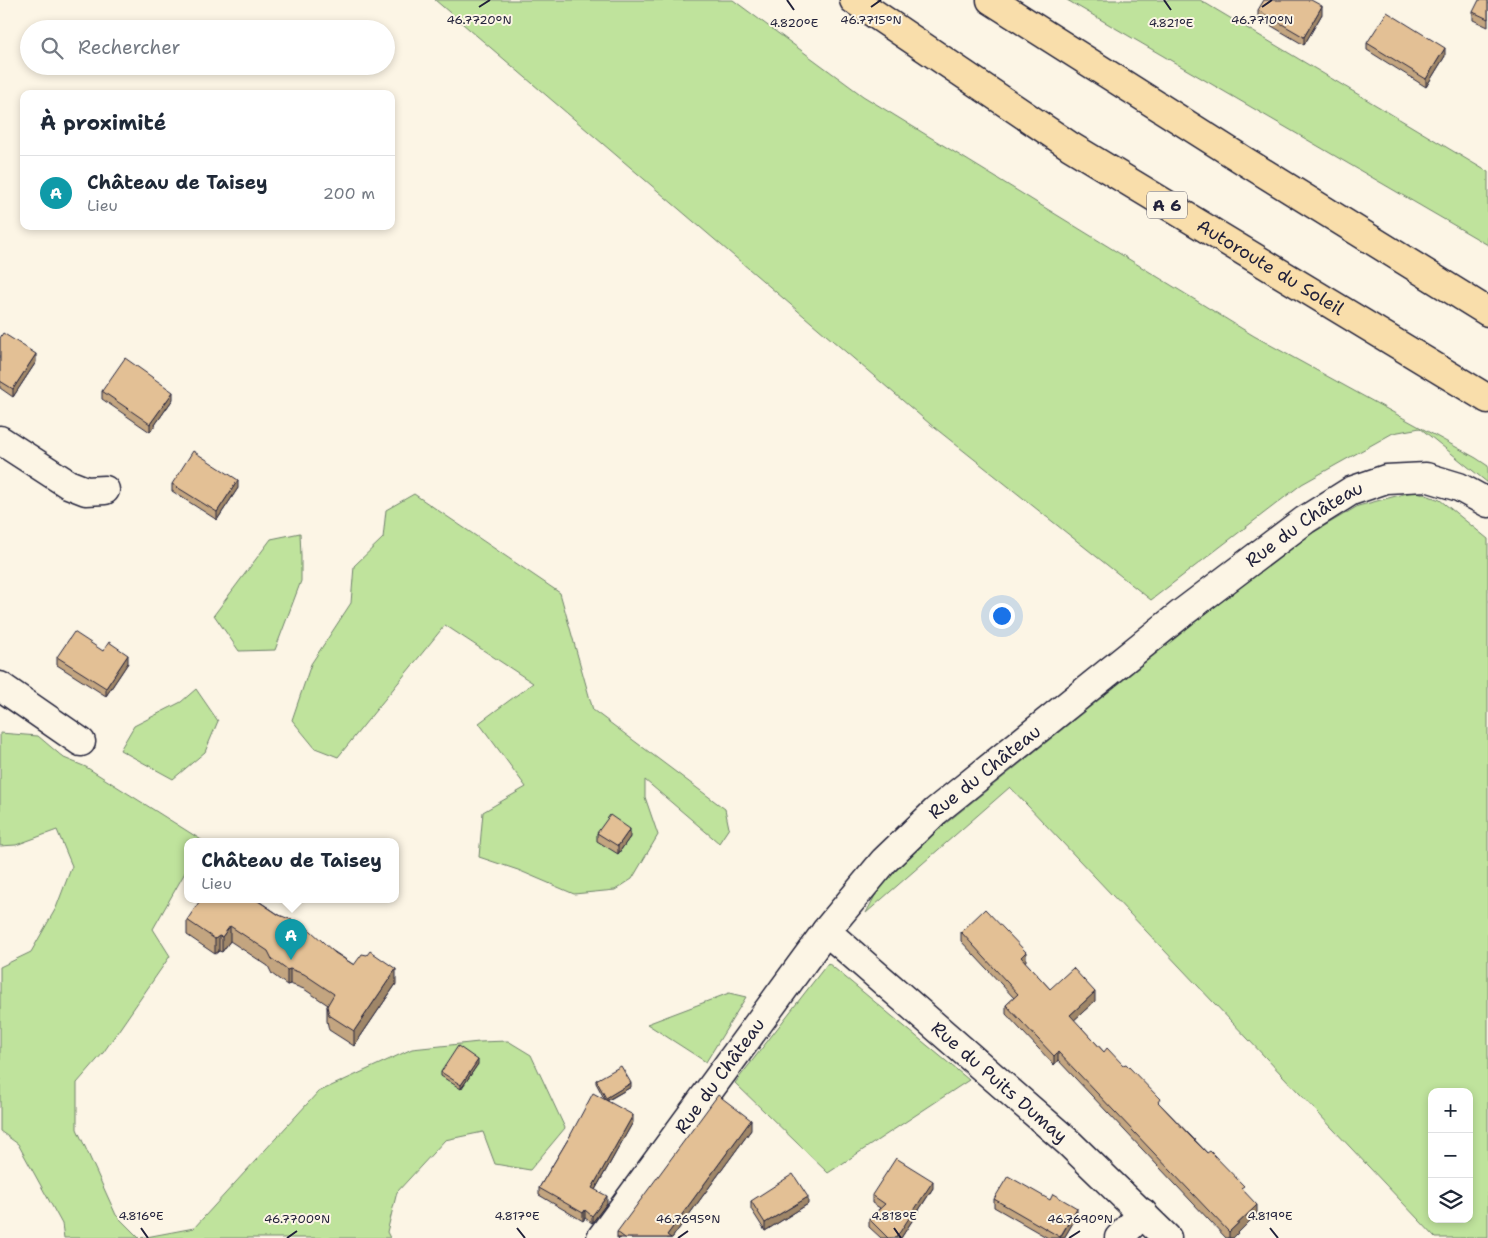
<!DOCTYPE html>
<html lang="fr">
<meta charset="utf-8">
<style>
body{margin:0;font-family:"Shantell Sans",sans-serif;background:#f6f6f7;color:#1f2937}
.controls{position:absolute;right:15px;bottom:15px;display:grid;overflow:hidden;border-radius:10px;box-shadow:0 2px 8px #0003}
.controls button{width:45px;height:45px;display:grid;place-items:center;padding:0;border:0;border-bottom:1px solid #e0e1e3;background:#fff;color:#1f2937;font:25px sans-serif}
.you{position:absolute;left:1001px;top:615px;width:18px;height:18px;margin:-12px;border:4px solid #fff;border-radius:50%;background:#1a73e8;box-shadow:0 0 0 8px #1a73e833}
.badge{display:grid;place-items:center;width:32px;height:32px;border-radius:50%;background:#1f6fb2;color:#fff;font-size:16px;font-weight:700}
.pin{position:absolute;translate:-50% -41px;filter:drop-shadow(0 1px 2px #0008)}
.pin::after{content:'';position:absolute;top:26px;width:18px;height:15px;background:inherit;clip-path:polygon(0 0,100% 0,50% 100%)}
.popup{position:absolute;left:184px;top:838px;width:215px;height:65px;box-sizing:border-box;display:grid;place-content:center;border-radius:10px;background:#fff;filter:drop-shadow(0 1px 4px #0005);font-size:16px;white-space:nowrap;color:#747a83}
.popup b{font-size:19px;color:#1f2937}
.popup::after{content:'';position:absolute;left:50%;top:100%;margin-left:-10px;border:10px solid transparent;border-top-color:#fff}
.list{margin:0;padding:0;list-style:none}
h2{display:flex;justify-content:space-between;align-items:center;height:65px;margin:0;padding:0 20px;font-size:21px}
h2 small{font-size:16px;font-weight:400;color:#747a83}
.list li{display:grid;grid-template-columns:32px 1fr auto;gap:15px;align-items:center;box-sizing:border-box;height:75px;padding:0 20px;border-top:1px solid #e0e1e3}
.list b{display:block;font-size:19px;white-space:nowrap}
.list p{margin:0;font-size:16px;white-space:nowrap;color:#747a83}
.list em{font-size:16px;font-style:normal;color:#747a83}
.icon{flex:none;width:28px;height:28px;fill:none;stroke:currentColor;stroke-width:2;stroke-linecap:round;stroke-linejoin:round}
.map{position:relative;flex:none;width:1488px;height:1238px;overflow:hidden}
.search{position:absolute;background:#fff;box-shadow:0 2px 8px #0003;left:20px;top:20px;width:375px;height:55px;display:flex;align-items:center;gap:12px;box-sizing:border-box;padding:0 18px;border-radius:28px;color:#747a83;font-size:19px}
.panel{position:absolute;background:#fff;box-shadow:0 2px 8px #0003;left:20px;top:90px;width:375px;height:140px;border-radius:10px}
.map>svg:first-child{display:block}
.green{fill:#bfe39c;stroke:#70826c;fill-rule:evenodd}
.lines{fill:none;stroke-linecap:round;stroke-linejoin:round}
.minor-casing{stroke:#22223b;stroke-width:31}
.highway-casing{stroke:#22223b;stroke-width:31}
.minor{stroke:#fcf5e5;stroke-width:28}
.highway{stroke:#f9deab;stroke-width:28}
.wall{fill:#c3a580;stroke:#22223b}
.shaded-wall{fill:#9f8668;stroke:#22223b}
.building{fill:#e3c095;stroke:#22223b}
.ticks{fill:none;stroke:#22223b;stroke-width:2}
.labels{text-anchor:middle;stroke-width:4;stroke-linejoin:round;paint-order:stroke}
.shield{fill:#fcf5e5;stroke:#63616e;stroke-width:1}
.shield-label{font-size:16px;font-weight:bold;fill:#22223b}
.street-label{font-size:18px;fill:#22223b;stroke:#fcf5e5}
.ticks-label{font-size:12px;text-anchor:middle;fill:#22223b;stroke:#fcf5e5;stroke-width:4;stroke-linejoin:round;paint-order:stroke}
</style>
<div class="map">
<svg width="1488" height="1238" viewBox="0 0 1488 1238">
<rect width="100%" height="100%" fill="#fcf5e5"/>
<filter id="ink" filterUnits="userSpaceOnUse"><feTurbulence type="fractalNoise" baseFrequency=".02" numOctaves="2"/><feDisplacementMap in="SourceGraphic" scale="10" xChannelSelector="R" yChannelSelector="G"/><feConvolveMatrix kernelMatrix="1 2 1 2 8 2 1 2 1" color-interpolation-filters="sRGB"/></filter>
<g filter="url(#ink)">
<!-- green -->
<path class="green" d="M435,0H733L863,96L1254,336L1476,458L1488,466V483L1420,428L1393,433L1302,484L1151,600L930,424Z
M1067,0H1200L1488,172V245Z
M1415,491L1440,500L1488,539V1238H1436L1010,787L866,913L882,882L935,832L1209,611L1304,538L1358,506ZM1432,1092H1469V1219H1432Z
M414,494L560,593L593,710L725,809L729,828L719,843L645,780V797L658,835L632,879L615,890L574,894L518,870L479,857L483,812L526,787L479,723L533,683L445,625L338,757L315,748L292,720L311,664L351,603L354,566L383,538L386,510Z
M300,533L301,556V581L275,650L239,651L214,615L271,539Z
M196,689L218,721L205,752L173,779L120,750L134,726L181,702Z
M0,733L38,736L64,758L86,767L203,841H187V869L153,929L170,956L103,1053L77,1083V1129L116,1215L139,1238H64L62,1224L18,1144L0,1131V967L31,952L56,908L72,866L57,830L16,845L0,846Z
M828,963L969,1080L828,1173L735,1083Z
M729,993L746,997L706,1062L647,1024Z
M508,1041L531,1055L565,1128L530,1170L495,1164L483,1132L445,1140L397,1192L387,1232L390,1238H141L194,1228L318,1092L412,1049L479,1042Z"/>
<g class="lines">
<!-- minor casing -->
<g class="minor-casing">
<g id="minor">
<path d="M0,440L68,484L86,491L105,490"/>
<path d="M0,686L81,742"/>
<path id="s1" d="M826,931L1069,1143L1167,1238"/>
<path id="s2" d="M601,1238L826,931L884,861L936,811L1182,613L1305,520L1351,491L1386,479L1426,477L1459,487L1488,503"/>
<path d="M1119,1238L1143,1213"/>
</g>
</g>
<!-- highway casing -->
<g class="highway-casing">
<g id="highway">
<path id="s3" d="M854,0L1070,146L1488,399"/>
<path d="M991,0L1243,160L1488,312"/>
</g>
</g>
<!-- minor -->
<use href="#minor" class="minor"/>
<!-- highway -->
<use href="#highway" class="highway"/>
</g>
<!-- wall -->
<path class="wall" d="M1488,0V27L1473,20V12Z
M1258,10L1322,14L1304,45L1258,18Z
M1367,43L1445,56L1426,87L1367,50Z
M0,338L36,362L13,397L0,388Z
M102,391L173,399L150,432L102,399Z
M172,484L238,488L217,520L172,491Z
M103,651L128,663L106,696L57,665V657Z
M597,833L630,837L618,854L597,841Z
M257,899V900L354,965L396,984L354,1046L329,1030L327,1021V1006L328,1005L304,989L290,984L287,985L272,974L268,966L230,941L222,952L219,951L215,954L187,935V920Z
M961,932L1026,961L1025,962L1050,989L1095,1001L1074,1020L1104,1052L1160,1104L1244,1191L1257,1214L1233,1238H1226L1058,1060L1054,1065L1006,1014V1005L1014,998L961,941Z
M478,1064L461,1089L441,1076V1072Z
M596,1080L631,1087L607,1101L633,1122L595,1190L607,1203L592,1223L585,1218L583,1221L539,1195V1188L570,1136L605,1100L596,1083Z
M751,1130L672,1238H617V1232Z
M933,1188L901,1238H881L869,1227V1219L880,1208L872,1203V1195Z
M994,1199L1077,1216L1064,1238H1048L994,1207Z
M751,1201L808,1204L765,1231L751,1209Z"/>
<!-- shaded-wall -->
<path class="shaded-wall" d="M1322,6V14L1304,45V37Z
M1445,48V56L1426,87V79Z
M36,354V362L13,397V389Z
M173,392V399L150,432V424Z
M238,480V488L217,520V512Z
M128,655V663L106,696V688Z
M630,829V837L618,854V846Z
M230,926V941L222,952V937Z
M219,936V951L215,954V939Z
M1026,952V961L1021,966V957Z
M290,969V984L287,985V970Z
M396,969V984L354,1046V1031Z
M1095,992V1001L1070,1024V1015Z
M1058,1052V1060L1054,1065V1056Z
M478,1060V1064L461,1089V1085Z
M631,1083V1087L606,1101V1098Z
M633,1115V1122L592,1195V1188Z
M751,1120V1130L672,1238H667V1235Z
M933,1181V1188L901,1238H894Z
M607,1196V1203L592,1223V1216Z
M808,1197V1204L765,1231V1223Z
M1257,1205V1214L1233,1238H1229V1232Z
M1077,1208V1216L1064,1238H1060Z
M585,1210V1218L583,1221V1213Z"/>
<!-- building -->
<path class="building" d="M1264,0H1311L1322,6L1304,37L1258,10Z
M1479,0H1488V19L1473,12Z
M1387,12L1445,48L1426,79L1367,43Z
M3,333L36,354L13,389L0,381V338Z
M125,358L173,392L150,424L102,391Z
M193,451L238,480L217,512L172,484Z
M74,632L103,651L109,642L128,655L106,688L57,657Z
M610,815L630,829L618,846L597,833Z
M201,899H255L279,915L300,923L311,931L335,953L354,965L362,954L367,955L370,951L396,969L354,1031L329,1015L327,1006L334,994L304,974L290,969L287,970L272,959L268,951L230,926L222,937L219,936L215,939L187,920Z
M985,909L1026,952L1021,957L1050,989L1073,968L1095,992L1070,1015L1104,1052L1107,1048L1123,1065L1126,1064L1160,1099L1158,1102L1191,1137L1207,1153L1210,1151L1244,1186L1241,1188L1257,1205L1229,1232L1058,1052L1054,1056L1006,1005L1018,994L961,932Z
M458,1046L478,1060L461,1085L441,1072Z
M621,1066L631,1083L606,1098L596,1080Z
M593,1093L633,1115L592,1188L607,1196L592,1216L585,1210L583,1213L539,1188L570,1136Z
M718,1095L751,1120L667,1235L671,1238H625L617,1232Z
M896,1158L933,1181L900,1232L894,1238H888L869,1219L885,1204L872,1195Z
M793,1174L808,1197L765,1223L751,1201Z
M1008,1176L1050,1200L1053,1194L1077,1208L1060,1237L994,1199Z"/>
</g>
<!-- ticks -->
<path class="ticks" d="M787,0L794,10M1164,0L1171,10M479,7L490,0M871,7L881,0M1262,7L1272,0M141,1228L148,1238M517,1228L525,1238M894,1228L901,1238M1270,1228L1278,1238M287,1238L297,1231M678,1238L688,1231M1069,1238L1080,1231"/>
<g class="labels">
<!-- shield labels -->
<rect class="shield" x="1147" y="191.5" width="40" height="27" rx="4"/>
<g class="shield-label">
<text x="1167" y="211">A 6</text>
</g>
<!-- street labels -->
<g class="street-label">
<text dy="6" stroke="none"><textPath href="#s3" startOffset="495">Autoroute du Soleil</textPath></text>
<text dy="6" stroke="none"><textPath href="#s2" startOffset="1011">Rue du Château</textPath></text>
<text dy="6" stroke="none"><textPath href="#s2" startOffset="606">Rue du Château</textPath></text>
<text dy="6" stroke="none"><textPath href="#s2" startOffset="201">Rue du Château</textPath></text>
<text dy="6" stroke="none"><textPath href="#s1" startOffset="230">Rue du Puits Dumay</textPath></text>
</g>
</g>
<g class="ticks-label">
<text x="479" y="24">46.7720°N</text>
<text x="871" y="24">46.7715°N</text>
<text x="1262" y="24">46.7710°N</text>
<text x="794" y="27">4.820°E</text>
<text x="1171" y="27">4.821°E</text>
<text x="141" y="1220">4.816°E</text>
<text x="517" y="1220">4.817°E</text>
<text x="894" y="1220">4.818°E</text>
<text x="1270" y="1220">4.819°E</text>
<text x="297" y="1223">46.7700°N</text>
<text x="688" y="1223">46.7695°N</text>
<text x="1080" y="1223">46.7690°N</text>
</g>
</svg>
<div class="controls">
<button>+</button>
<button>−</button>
<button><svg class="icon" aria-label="layers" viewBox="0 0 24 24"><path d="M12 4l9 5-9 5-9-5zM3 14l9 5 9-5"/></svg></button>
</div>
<div class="you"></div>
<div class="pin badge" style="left:291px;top:960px;background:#0f9aa8">A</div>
<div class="popup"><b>Château de Taisey</b>Lieu</div>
<div class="search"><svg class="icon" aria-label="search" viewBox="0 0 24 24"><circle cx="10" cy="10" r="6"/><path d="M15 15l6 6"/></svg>Rechercher</div>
<section class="panel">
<h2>À proximité<small></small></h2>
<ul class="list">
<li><span class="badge" style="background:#0f9aa8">A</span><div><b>Château de Taisey</b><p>Lieu</p></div><em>200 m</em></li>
</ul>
</section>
</div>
